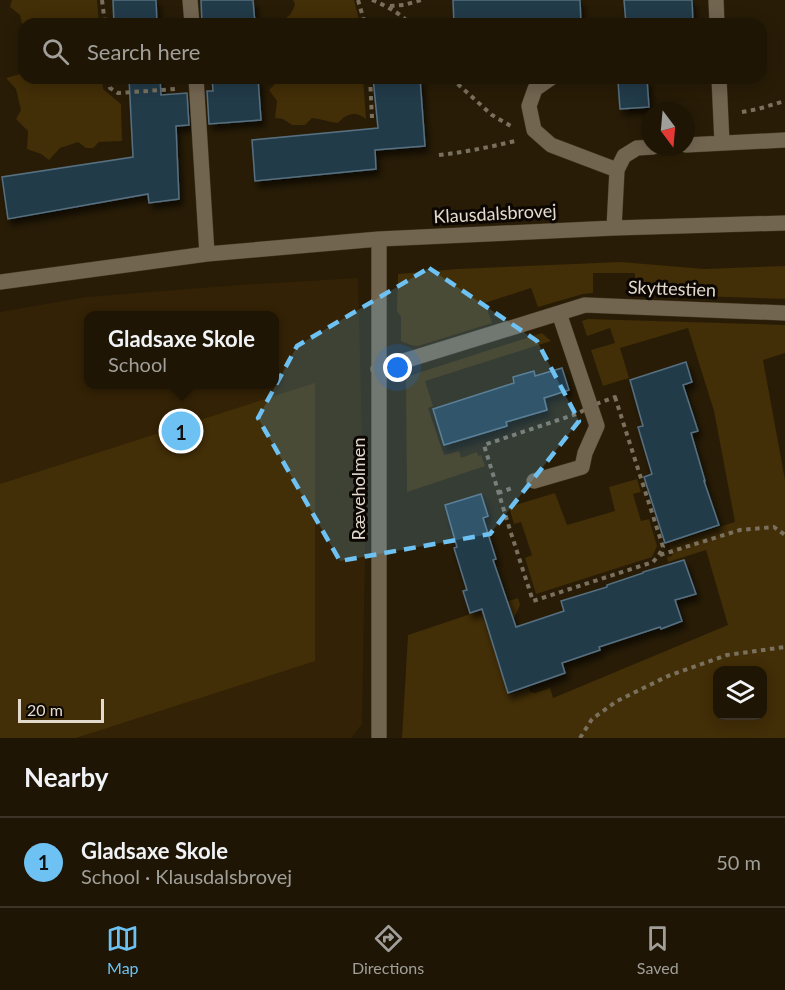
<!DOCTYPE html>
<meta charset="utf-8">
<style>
body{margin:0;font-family:Lato,sans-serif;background:#2b2213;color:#f1f3f6}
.controls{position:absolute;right:18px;bottom:18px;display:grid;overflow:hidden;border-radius:12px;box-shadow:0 3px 15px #0003}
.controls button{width:54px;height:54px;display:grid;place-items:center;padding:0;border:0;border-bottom:2px solid #3c3426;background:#1e1504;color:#f1f3f6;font:30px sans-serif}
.compass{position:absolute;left:641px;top:102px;width:54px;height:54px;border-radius:50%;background:#1e1504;box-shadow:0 3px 15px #0003;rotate:164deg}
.scale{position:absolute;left:18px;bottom:15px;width:86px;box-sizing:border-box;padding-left:6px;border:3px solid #e2dacd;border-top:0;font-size:16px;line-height:21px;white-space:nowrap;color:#e2dacd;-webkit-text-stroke:4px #0c0702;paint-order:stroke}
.you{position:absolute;left:398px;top:368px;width:21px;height:21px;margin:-15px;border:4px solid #fff;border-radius:50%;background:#1a73e8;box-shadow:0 0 0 9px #1a73e833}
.badge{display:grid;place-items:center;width:39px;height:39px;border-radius:50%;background:#6ec2f3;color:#111;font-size:20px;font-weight:700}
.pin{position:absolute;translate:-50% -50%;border:3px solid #fff;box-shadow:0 2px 6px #0006}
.popup{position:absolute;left:84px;top:311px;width:195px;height:78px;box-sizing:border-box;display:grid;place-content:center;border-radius:12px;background:#1e1504;filter:drop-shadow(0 2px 4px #0005);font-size:20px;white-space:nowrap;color:#a19f9a}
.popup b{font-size:22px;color:#f1f3f6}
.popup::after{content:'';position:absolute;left:50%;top:100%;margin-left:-12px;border:12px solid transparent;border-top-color:#1e1504}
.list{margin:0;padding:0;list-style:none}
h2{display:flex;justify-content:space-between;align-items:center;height:78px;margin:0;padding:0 24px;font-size:26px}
h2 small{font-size:20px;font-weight:400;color:#a19f9a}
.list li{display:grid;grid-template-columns:39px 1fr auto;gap:18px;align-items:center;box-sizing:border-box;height:90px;padding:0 24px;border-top:2px solid #3c3426}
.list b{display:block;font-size:22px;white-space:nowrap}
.list p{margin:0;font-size:20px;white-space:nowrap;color:#a19f9a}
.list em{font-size:20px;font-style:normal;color:#a19f9a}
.icon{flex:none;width:33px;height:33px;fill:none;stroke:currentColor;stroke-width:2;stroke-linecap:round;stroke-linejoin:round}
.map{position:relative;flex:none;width:785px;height:738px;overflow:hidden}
.search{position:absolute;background:#1e1504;box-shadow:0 3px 15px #0003;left:18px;right:18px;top:18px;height:66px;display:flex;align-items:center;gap:15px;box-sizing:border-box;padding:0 21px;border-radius:18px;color:#a19f9a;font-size:22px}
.sheet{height:168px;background:#1e1504}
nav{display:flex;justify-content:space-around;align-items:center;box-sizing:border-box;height:84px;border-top:2px solid #3c3426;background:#1e1504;font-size:16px;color:#a19f9a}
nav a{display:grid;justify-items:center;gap:3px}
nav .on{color:#6ec2f3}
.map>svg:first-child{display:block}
.built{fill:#332205;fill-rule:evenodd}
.green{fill:#422e07;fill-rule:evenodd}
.building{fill:#233b4a;stroke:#577081;stroke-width:1.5;filter:url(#shadow)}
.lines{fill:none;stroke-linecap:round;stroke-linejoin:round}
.minor-casing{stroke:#423722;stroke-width:16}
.path{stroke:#7a705e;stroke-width:4;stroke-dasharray:4.5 4.5;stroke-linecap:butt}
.minor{stroke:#726550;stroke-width:15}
.marked{fill:#6ec2f3;fill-opacity:0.2;stroke:#6ec2f3;stroke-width:4.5;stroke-dasharray:12 8;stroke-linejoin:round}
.labels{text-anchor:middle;stroke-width:6;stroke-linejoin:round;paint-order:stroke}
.street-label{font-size:18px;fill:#e2dacd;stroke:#0c0702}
</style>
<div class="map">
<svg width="785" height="738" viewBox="0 0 785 738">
<defs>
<filter id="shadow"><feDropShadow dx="3.5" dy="6" stdDeviation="3" flood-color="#0009"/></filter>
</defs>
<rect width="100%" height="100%" fill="#281c06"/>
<!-- built -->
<path class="built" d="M358,278L365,550L362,724L351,738H0V312L86,297L240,285ZM88,316H274V384H88Z"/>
<!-- green -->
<path class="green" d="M12,0H97L99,24H24V39L19,35L23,28L20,15L10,7Z
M293,0H354L360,24H266L264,19C281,19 289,23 295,4Z
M24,73V78H102L103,89L121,104L122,141L99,142L93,148H86L78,142L60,148L49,160L41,154L27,149L28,131L16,119L21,110L16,89L6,78Z
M276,78H363L366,119C355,110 346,114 338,123C329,122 321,119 312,118L305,125H292L283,119L275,118L277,101L269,90L274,85Z
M621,262L704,269L785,266V299L635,294V273H593V293L583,294L538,307L531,288L485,303L492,323L418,346L411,345L401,341V317L397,311L398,274L457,269Z
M588,319L785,325V353L763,360L785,480V738H402L408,635L518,598L520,605L514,618L501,624L503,631L490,637L508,695L529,688L530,692L535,693L550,688L553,698L728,625L706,550L668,562L667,557L672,556L669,543L735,522L714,411L688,328L620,348L629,378L603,386L591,350L615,343L610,328L587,336L582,321ZM718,670H762V716H718Z
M542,333L551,341L425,381L433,406L428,408L444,455L459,451L461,458L477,452L478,456L481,455L485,466L407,492L406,377Z
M315,383V661L76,738H0V484Z
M637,479L641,492L633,494L641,521L649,519L657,546L652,557L536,594L525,558L532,555L521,522L514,524L509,507L555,493L567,525L615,511L609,487Z"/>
<!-- building -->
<path class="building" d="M113,0H156L157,24H114Z
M201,0H253L255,24H202Z
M453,0H580L581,24H454Z
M624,0H692L693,24H626Z
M129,78H160L161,95L187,93L189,125L176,126L179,199L149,203L148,194L8,219L2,177L133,157Z
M212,78H258L261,120L209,124L207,91H213Z
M373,78H420L425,146L375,150L376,169L255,181L252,140L378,128Z
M647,79L649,107L620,109L618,81Z
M686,362L692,382L683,385L698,431L691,433L705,481H704L719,525L665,543L644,477L652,474L638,427L643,426L630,380Z
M562,368L569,390L544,398L547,410L506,422L507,426L444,445L433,409L514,383L513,377L534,371L535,376Z
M481,494L488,516L483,518L496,559L493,560L516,627L564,611L561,601L607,587V585L643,573V572L684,560L696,594L675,600L682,621L661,629L660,627L599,647L600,650L562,663L565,673L508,693L482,609L470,613L463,591L467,590L454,548L457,547L445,505Z"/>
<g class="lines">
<!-- minor casing -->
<g class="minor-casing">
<path id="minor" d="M190,0L192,24
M716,0L717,24
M196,78L207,254
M551,78L535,89L529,106L534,130L551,145L617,170
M719,78L722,143
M686,145L785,140
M614,228L617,170L624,156L637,148L653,147
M379,239V738
M0,282L207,254L379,239L614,228L785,223
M378,369L585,305L785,313
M534,481L582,467L585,453L597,426L559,313"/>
</g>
<!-- path -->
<path class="path" d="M102,0L105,24
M358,0L365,24
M372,0C387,6 399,13 411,24
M390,6L404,5L421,0
M109,78L110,88L118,93L175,89
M370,78L372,118
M451,78L492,115L511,126
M742,112L758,109L785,101
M439,155C466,152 490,147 515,141
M615,397L663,547L659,555L653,562L533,601L510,530L484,445L579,413L591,406Z
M498,493L515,487
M660,555L740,530L774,527L785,535
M580,738L592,719L617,701L668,676L727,655L785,647"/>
<!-- minor -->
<use href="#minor" class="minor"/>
</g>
<!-- marked area -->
<path class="marked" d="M429,268L537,341L579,421L490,534L340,561L258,418L297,346Z"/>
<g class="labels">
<!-- street labels -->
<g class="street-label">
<text transform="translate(495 214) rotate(-3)" y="6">Klausdalsbrovej</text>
<text transform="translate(672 289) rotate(2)" y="6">Skyttestien</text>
<text transform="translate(359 489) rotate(-90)" y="6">Ræveholmen</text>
</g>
</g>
</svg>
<div class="controls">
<button><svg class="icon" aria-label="layers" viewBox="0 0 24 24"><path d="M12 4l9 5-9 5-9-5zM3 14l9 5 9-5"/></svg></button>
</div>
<svg class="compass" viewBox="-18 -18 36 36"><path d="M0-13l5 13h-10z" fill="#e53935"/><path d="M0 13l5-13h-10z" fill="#a19f9a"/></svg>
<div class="scale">20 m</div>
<div class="you"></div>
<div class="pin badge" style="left:181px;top:431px">1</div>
<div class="popup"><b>Gladsaxe Skole</b>School</div>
<div class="search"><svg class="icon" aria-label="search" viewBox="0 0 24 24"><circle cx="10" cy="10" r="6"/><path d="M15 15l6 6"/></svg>Search here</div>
</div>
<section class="sheet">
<h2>Nearby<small></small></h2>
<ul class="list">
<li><span class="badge">1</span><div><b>Gladsaxe Skole</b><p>School · Klausdalsbrovej</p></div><em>50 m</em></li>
</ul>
</section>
<nav>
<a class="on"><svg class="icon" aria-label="map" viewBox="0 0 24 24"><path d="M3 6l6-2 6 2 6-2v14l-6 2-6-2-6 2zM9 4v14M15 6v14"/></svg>Map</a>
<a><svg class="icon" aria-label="directions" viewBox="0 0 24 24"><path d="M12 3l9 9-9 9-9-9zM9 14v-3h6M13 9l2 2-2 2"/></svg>Directions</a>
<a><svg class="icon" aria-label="saved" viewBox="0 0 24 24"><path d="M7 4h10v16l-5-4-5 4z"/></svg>Saved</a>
</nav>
